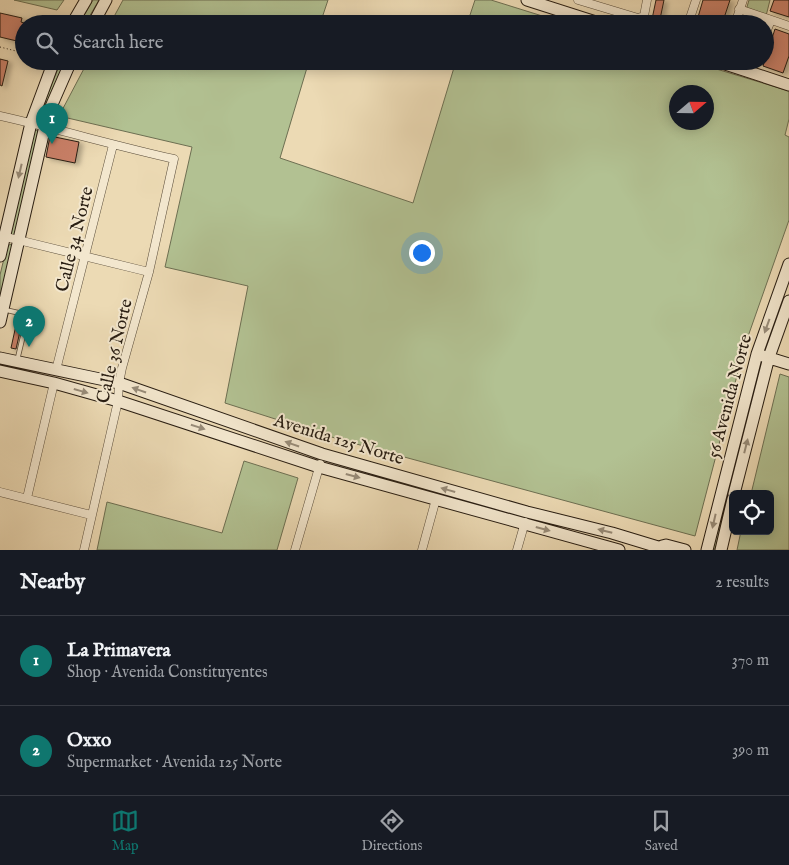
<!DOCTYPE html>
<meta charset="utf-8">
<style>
body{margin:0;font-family:"IM FELL English",serif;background:#242831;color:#f1f3f6}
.controls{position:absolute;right:15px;bottom:15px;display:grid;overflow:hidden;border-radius:8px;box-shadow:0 2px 12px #0003}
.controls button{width:45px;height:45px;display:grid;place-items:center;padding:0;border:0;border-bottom:1px solid #363941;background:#171b24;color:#f1f3f6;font:25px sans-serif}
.compass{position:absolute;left:669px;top:85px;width:45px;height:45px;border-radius:50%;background:#171b24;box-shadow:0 2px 12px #0003;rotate:70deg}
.you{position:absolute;left:421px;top:252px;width:18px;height:18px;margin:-12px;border:4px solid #fff;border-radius:50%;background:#1a73e8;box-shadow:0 0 0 8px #1a73e833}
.badge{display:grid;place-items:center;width:32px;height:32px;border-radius:50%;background:#0f766e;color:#fff;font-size:16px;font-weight:700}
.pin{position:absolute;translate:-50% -41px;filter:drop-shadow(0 1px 2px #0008)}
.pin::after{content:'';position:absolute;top:26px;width:18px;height:15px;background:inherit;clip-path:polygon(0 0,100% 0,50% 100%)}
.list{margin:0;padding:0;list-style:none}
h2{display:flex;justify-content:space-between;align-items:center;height:65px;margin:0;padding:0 20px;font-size:21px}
h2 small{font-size:16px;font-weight:400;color:#9ea1a6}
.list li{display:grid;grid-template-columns:32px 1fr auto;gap:15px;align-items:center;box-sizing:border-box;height:90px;padding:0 20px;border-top:1px solid #363941}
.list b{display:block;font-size:19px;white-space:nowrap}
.list p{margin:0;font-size:16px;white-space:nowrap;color:#9ea1a6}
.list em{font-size:16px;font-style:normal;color:#9ea1a6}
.icon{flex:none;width:28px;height:28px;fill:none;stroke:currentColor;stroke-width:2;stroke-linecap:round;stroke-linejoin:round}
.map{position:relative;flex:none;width:789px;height:550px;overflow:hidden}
.search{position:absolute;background:#171b24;box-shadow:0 2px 12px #0003;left:15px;right:15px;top:15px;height:55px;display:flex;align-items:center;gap:12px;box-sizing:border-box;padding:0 18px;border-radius:28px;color:#9ea1a6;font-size:19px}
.sheet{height:245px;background:#171b24}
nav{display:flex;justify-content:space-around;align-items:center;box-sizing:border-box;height:70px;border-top:1px solid #363941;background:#171b24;font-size:14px;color:#9ea1a6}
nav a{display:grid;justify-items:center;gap:2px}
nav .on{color:#0f766e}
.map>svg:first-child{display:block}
.green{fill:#b2c192;stroke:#6d6f52;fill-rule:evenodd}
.building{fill:#ca8169;stroke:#281d12;filter:url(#shadow)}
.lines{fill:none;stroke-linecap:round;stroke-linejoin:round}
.lane-casing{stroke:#594c3a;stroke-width:5.5}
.street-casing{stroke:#594c3a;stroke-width:9}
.secondary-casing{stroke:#281d12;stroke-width:13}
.path{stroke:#281d12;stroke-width:1;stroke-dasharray:1 2.5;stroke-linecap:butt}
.lane{stroke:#f3e7ce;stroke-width:4}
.street{stroke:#f3e7ce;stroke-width:8}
.secondary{stroke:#f3e7ce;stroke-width:11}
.oneway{fill:#988c79}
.labels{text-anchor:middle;stroke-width:4;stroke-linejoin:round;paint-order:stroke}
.street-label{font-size:18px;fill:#281d12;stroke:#f3e7ce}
</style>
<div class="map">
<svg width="789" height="550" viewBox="0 0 789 550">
<defs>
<filter id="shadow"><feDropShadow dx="4" dy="2" stdDeviation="2.5" flood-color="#0004"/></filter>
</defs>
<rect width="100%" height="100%" fill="#ecdab4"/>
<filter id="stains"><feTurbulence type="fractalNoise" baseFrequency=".004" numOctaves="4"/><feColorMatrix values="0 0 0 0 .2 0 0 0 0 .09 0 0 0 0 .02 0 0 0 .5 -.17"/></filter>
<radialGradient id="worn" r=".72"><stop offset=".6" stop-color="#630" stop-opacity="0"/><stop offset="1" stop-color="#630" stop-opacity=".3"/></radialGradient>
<!-- green -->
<path class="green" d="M14,0H64L57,10Z
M93,0H99L85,24H79Z
M123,0H328L320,24H110Z
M475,0H491L568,24H467Z
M749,0H770L764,24H742Z
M61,61H65L41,119L39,120L38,119Z
M88,61H309L280,158L413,203L456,61H690L789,91V119L785,135L789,137V220L745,345L695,536L338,439L225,403L248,286L165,267L192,147L59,116ZM676,92H706V122H676Z
M36,130L38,131L16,233L12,235L10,233L33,133Z
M11,244L12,248L0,299V275L7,246Z
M761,366L716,546L714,550H712L760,367Z
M780,374L789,377V550H737L741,531H770V494H751Z
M244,461L298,478L277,550H97L107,502L222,533Z"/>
<!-- building -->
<path class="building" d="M656,0H664L659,24H651Z
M703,0H730L722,24H696Z
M774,0H789V17L770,11Z
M0,13L22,18L21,22L24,23L21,38L17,37V41L0,37Z
M775,29L789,34V56L783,73L763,66Z
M0,59L8,61L2,86L0,85Z
M50,136L79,142L75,163L46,157Z
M18,316L23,318L16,349L11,348Z"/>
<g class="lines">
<!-- lane casing -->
<g class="lane-casing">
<path id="lane" d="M36,24L37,20L40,19L71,22
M6,310L28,315L17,361"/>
</g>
<!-- street casing -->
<g class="street-casing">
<path id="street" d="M578,0L638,18L644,16L647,0
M739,9L789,26
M688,24L696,0
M735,24L743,0
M765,35L771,20
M0,116C58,129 116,146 174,159L149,272L122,368L119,383L118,401L84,550
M2,236L149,272
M56,370L113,145
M0,492L91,515
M27,498L54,383
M295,550L320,464
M422,550L436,499
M517,550L525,522"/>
</g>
<!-- secondary casing -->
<g class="secondary-casing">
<path id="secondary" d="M527,0L602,24
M72,24L86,0
M93,24L106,0
M716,61L789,85
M0,256L31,123L54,61
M0,322L45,126L50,109L71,61
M763,356L789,364
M0,358L119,383L322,454L527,512L612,533L668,550
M0,371L54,383L118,401L319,467L619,550
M734,494L769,357L789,301
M662,546L666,545L685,550
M707,550L757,354L789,264
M721,550L733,499"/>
</g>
<!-- path -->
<path class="path" d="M0,47L24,53"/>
<!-- lane -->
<use href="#lane" class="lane"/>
<!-- street -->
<use href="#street" class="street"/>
<!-- secondary -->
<use href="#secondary" class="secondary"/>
</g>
<!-- one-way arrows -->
<defs><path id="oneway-solid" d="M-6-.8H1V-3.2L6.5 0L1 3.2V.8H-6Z" transform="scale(1.25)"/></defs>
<g class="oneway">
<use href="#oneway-solid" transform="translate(20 171) rotate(103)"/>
<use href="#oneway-solid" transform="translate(767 326) rotate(110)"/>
<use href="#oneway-solid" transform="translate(139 390) rotate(-161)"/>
<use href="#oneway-solid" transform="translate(81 391) rotate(16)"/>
<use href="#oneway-solid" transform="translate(198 427) rotate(18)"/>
<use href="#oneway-solid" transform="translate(292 444) rotate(-161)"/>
<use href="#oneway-solid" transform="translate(746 446) rotate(-76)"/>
<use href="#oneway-solid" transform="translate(353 476) rotate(15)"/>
<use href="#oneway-solid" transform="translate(448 490) rotate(-164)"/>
<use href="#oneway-solid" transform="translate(714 521) rotate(103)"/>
<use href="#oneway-solid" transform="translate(543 529) rotate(15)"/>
<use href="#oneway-solid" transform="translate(605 531) rotate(-166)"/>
</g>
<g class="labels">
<!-- street labels -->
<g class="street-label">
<text transform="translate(74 239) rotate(-76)" y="6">Calle 34 Norte</text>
<text transform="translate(114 351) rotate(-77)" y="6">Calle 36 Norte</text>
<text transform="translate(729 396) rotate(-75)" y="6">56 Avenida Norte</text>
<text transform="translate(339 439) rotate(17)" y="6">Avenida 125 Norte</text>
</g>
</g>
<rect width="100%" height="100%" filter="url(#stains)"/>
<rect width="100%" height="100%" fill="url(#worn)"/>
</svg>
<div class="controls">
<button><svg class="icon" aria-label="locate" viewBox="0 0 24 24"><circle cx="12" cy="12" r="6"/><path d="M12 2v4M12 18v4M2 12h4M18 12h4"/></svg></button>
</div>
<svg class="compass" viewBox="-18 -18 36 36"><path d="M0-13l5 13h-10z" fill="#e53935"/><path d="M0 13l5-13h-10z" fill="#9ea1a6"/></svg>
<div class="you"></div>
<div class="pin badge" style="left:52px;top:144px">1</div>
<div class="pin badge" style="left:29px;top:347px">2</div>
<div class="search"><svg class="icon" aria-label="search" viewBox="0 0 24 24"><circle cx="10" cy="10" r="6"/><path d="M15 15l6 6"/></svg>Search here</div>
</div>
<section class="sheet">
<h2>Nearby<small>2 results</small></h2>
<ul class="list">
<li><span class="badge">1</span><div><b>La Primavera</b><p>Shop · Avenida Constituyentes</p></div><em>370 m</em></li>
<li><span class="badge">2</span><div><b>Oxxo</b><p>Supermarket · Avenida 125 Norte</p></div><em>390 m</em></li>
</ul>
</section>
<nav>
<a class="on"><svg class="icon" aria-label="map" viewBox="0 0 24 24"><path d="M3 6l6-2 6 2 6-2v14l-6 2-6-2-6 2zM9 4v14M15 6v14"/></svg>Map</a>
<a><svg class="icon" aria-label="directions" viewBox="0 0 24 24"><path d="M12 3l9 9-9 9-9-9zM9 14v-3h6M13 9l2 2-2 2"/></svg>Directions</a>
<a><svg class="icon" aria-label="saved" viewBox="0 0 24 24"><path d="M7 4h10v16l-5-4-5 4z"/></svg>Saved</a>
</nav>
